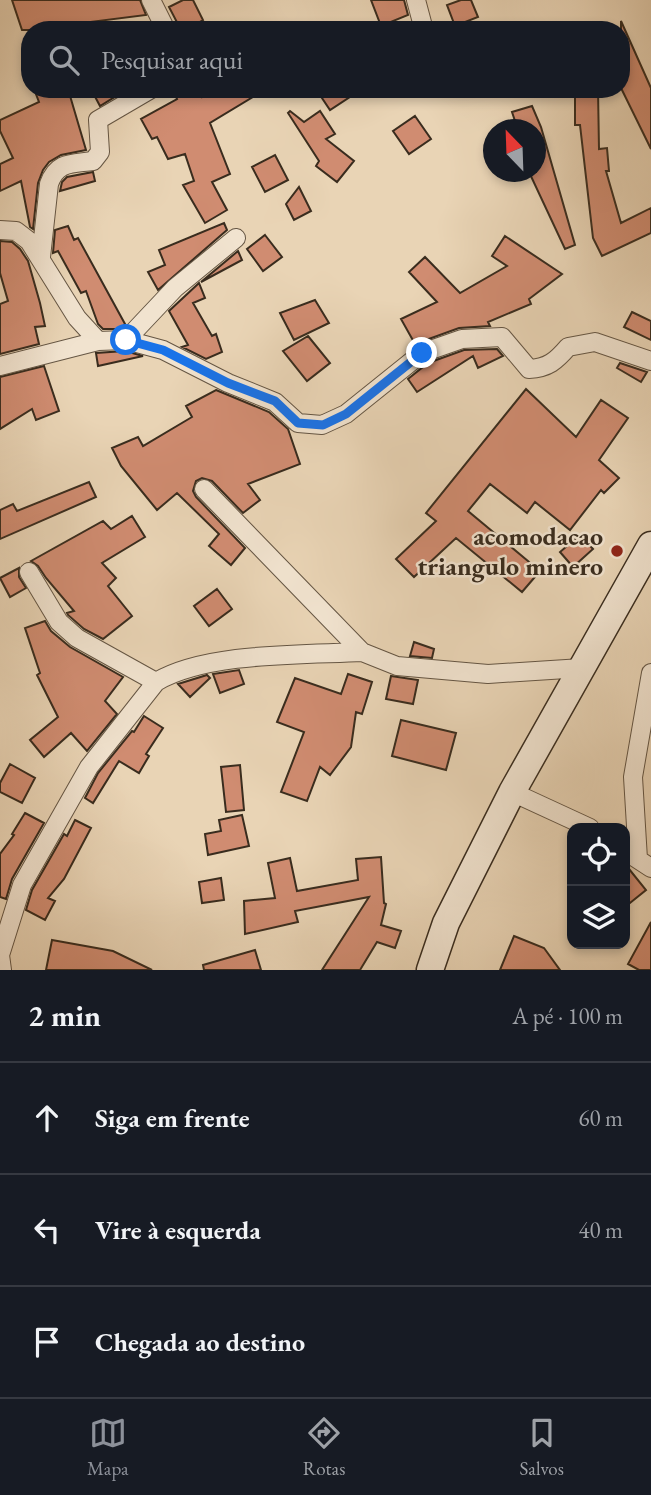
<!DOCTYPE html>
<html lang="pt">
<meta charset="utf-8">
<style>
body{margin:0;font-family:"EB Garamond",serif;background:#20242c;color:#f1f3f6}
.controls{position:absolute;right:21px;bottom:21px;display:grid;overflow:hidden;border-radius:14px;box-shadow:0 4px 10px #0003}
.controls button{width:63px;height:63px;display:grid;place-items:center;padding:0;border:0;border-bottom:2px solid #363941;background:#171b24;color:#f1f3f6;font:35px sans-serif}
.compass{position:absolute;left:483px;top:119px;width:63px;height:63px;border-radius:50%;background:#171b24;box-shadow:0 4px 10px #0003;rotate:337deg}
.stop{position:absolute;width:21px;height:21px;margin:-16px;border:5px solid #1a73e8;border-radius:50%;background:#fff}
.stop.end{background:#1a73e8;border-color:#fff;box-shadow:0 2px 7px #0008}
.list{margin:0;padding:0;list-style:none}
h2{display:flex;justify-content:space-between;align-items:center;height:91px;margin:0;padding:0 28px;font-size:30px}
h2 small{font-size:23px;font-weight:400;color:#9ea1a6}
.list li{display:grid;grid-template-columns:46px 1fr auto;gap:21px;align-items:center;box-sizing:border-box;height:112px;padding:0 28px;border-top:2px solid #363941}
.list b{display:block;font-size:26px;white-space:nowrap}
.list em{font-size:23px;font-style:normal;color:#9ea1a6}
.icon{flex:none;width:38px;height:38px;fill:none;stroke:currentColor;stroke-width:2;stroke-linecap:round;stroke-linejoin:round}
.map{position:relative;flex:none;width:651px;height:970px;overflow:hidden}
.search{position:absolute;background:#171b24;box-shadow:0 4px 10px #0003;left:21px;right:21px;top:21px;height:77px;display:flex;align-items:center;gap:18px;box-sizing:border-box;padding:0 24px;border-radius:28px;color:#9ea1a6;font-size:26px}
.sheet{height:427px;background:#171b24}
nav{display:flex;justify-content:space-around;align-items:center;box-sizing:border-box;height:98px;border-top:2px solid #363941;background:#171b24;font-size:19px;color:#9ea1a6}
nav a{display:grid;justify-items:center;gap:4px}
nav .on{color:#8c9099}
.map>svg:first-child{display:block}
.building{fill:#d08c71;stroke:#392c1e;stroke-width:2}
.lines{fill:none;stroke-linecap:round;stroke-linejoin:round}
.minor-casing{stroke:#655644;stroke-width:20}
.secondary-casing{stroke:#392c1e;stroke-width:29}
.minor{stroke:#f1e3cf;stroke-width:18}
.secondary{stroke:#f1e3cf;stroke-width:26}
.route{stroke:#1a73e8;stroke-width:9}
.poi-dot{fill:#8f2418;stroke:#f1e3cf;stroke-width:2.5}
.labels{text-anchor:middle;stroke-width:5;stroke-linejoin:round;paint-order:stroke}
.poi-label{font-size:26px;font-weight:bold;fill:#392c1e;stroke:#f1e3cf;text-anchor:end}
</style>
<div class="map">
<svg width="651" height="970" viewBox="0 0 651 970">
<rect width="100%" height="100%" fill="#e9d4b5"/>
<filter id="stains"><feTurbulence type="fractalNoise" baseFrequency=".00286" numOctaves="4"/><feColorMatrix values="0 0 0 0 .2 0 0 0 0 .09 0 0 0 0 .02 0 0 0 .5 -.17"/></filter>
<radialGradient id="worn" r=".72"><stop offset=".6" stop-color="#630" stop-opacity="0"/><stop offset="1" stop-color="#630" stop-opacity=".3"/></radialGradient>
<!-- building -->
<path class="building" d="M12,0H140L146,15L58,26L59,30H22Z
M183,0H193L203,20L186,30H181L169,7Z
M371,0H404L408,15L381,26Z
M461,0H471L478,17L455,26L447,5Z
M621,21L651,88V149L621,88Z
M34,89H68L86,150L61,155L49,162L43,170L38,183L33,229L30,227L21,181L0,191V164L13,158L0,131V120L39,102Z
M91,89H120L121,93L100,106Z
M186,89H198L202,97L215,89H266L210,123L230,174L212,182L227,210L205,223L183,185L194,181L185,154L168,159L157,137L152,139L141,119L177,99L175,95Z
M316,89H362L330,110Z
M575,89H598L599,149L607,148L609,171H606L621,223L651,208V233L602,256L593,238L580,125H575Z
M532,106L541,127L575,245L565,249L529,172H536V130H518L512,112Z
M290,111L304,122L320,111L335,134L326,139L354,161L337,182L316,166L319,161L288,113Z
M415,116L431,139L409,154L393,131Z
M275,155L288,180L265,192L252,167Z
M93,172L95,181L60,191L62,182L67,177Z
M299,187L311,211L294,220L286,204Z
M224,223L227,230L158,290L148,272L165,265L159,250Z
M68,226L74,240L78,238L125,324L121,329H103L98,324L86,291L81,293L58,251L53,253L55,230Z
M265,235L282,257L263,271L247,249Z
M505,236L562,274L529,299L531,304L488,322L490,326L459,328L415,344L401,319L437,302L409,272L425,257L460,293L507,266L492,256Z
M0,241L12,242L20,249L28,261L40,303L45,326L35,327L39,344L0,354V304L8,301L0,273Z
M238,251L242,260L201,282Z
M199,283L205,298L193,303L212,336L216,334L222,352L206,359L182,347L188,345L169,311Z
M315,300L329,323L294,340L280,313Z
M632,312L651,321V340L624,327Z
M308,336L330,363L307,381L283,351Z
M497,349L503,356L478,368L473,356L417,392L408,379L428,363L464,350Z
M125,351L143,356L98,366L96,353Z
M620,363L647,372L641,382L617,368Z
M44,366L59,411L36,420L32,409L0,429V377Z
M526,389L576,437L601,400L628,418L599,460L619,478L604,493L601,490L570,530L535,502L527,513L490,484L468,511L540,571L522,592L456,538L414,577L396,559L436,521L426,513Z
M216,390L269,412L288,429L300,464L248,484L260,500L243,513L212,481L202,478L196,481L193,491L196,497L245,548L231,565L209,546L219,534L177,493L157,510L121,466L112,448L138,437L143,446L192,417L186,406Z
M89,482L96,497L0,539V510L13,504L17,511Z
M132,516L145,537L102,563L116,578L108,586L132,616L103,639L84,629L68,615L67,613L74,611L46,578L38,566L31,561L103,521L111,529Z
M580,535L593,549L573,567L560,552Z
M19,568V577L26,588L10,597L0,578Z
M217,589L232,609L209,626L194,606Z
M45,621L51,631L70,647L123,677L105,701L117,714L87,751L71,733L44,757L30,740L58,717L37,675L40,673L25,628Z
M414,642L434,649L432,658L410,656Z
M239,670L244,684L220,693L213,674Z
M348,674L372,682L362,714L356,712L351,747L330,775L320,767L307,801L281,792L304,732L277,722L295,678L341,694Z
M207,675L210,678L190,697L178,684Z
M391,676L418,680L413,704L386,699Z
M144,716L163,728L146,754L149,756L139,773L119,761L93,803L85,798L98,773L132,731L134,732Z
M401,720L456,733L446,770L392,756Z
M10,764L35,778L22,803L0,792V783Z
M240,765L244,810L226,812L221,767Z
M25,813L44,823L12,879L6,899L0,897V854L14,835L12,834Z
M242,815L249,846L208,855L205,834L221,831L219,820Z
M75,820L91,828L64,879L48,898L55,901L45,920L26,910L32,890L64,834L67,836Z
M381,857L384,903L386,904L381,925L401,931L395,948L377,942L360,970H322L369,897L295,911L298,922L245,934L244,901L275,898L268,863L290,858L297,891L358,880L356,859Z
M625,864L646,890L625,907Z
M221,878L224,900L202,903L199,882Z
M651,922V970H639L628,964Z
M514,936L544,948L560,970H500Z
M52,940L113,951L152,970H46Z
M255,950L261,970H204L203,965Z"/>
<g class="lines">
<!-- minor casing -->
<g class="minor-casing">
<path id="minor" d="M151,0L166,30
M416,0L424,30
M0,230L16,231L29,241L77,318L98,341L126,340L163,350L228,383L275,402L298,423L322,425L346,414L422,353L462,339L502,337L529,369C548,368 556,361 568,347L595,342L651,361
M41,257L49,184C57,161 72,164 93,161L100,152L98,120L151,89
M126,340L175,288L236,238
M0,366L98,341
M204,489L362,652L397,666L488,674L582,668
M29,572L59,622L77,638L156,682
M512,792L590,828
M625,851L651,868
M638,859L633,777L651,673
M2,970L0,955L22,885L89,767L156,682C206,652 303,655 362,652"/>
</g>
<!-- secondary casing -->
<g class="secondary-casing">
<path id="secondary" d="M430,970L446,923L512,792L651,545"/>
</g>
<!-- minor -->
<use href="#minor" class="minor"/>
<!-- secondary -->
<use href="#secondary" class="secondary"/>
</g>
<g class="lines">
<!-- route -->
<path class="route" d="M126,340L163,350L228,383L275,401L298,423L323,425L346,414L422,353"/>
</g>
<!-- markers -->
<circle class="poi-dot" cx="617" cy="551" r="7"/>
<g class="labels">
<!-- poi labels -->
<g class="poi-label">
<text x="603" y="545">acomodacao<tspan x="603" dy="30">triangulo minero</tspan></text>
</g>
</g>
<rect width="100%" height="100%" filter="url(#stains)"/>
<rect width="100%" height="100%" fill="url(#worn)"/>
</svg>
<div class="controls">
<button><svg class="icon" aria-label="locate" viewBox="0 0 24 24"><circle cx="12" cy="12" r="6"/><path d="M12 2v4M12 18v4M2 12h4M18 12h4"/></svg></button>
<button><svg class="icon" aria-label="layers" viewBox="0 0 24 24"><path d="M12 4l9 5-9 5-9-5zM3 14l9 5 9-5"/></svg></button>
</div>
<svg class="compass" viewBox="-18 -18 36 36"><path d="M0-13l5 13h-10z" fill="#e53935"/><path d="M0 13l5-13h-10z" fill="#9ea1a6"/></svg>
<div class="stop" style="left:126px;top:340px"></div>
<div class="stop end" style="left:422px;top:353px"></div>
<div class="search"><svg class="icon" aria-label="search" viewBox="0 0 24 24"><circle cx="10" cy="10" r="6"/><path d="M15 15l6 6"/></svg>Pesquisar aqui</div>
</div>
<section class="sheet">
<h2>2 min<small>A pé · 100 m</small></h2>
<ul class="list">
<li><svg class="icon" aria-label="ahead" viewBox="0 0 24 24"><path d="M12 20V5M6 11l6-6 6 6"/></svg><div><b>Siga em frente</b></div><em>60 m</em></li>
<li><svg class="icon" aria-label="left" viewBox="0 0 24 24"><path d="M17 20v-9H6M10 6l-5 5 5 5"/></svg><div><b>Vire à esquerda</b></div><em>40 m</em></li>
<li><svg class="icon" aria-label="arrive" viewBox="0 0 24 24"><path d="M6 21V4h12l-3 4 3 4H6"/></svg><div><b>Chegada ao destino</b></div></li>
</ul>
</section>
<nav>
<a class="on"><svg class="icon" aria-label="map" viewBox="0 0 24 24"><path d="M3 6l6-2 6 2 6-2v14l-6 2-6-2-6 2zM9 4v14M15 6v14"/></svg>Mapa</a>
<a><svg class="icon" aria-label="directions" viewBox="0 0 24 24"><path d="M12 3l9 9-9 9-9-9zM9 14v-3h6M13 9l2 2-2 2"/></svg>Rotas</a>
<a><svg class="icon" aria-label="saved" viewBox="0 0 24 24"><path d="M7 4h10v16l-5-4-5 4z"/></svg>Salvos</a>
</nav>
